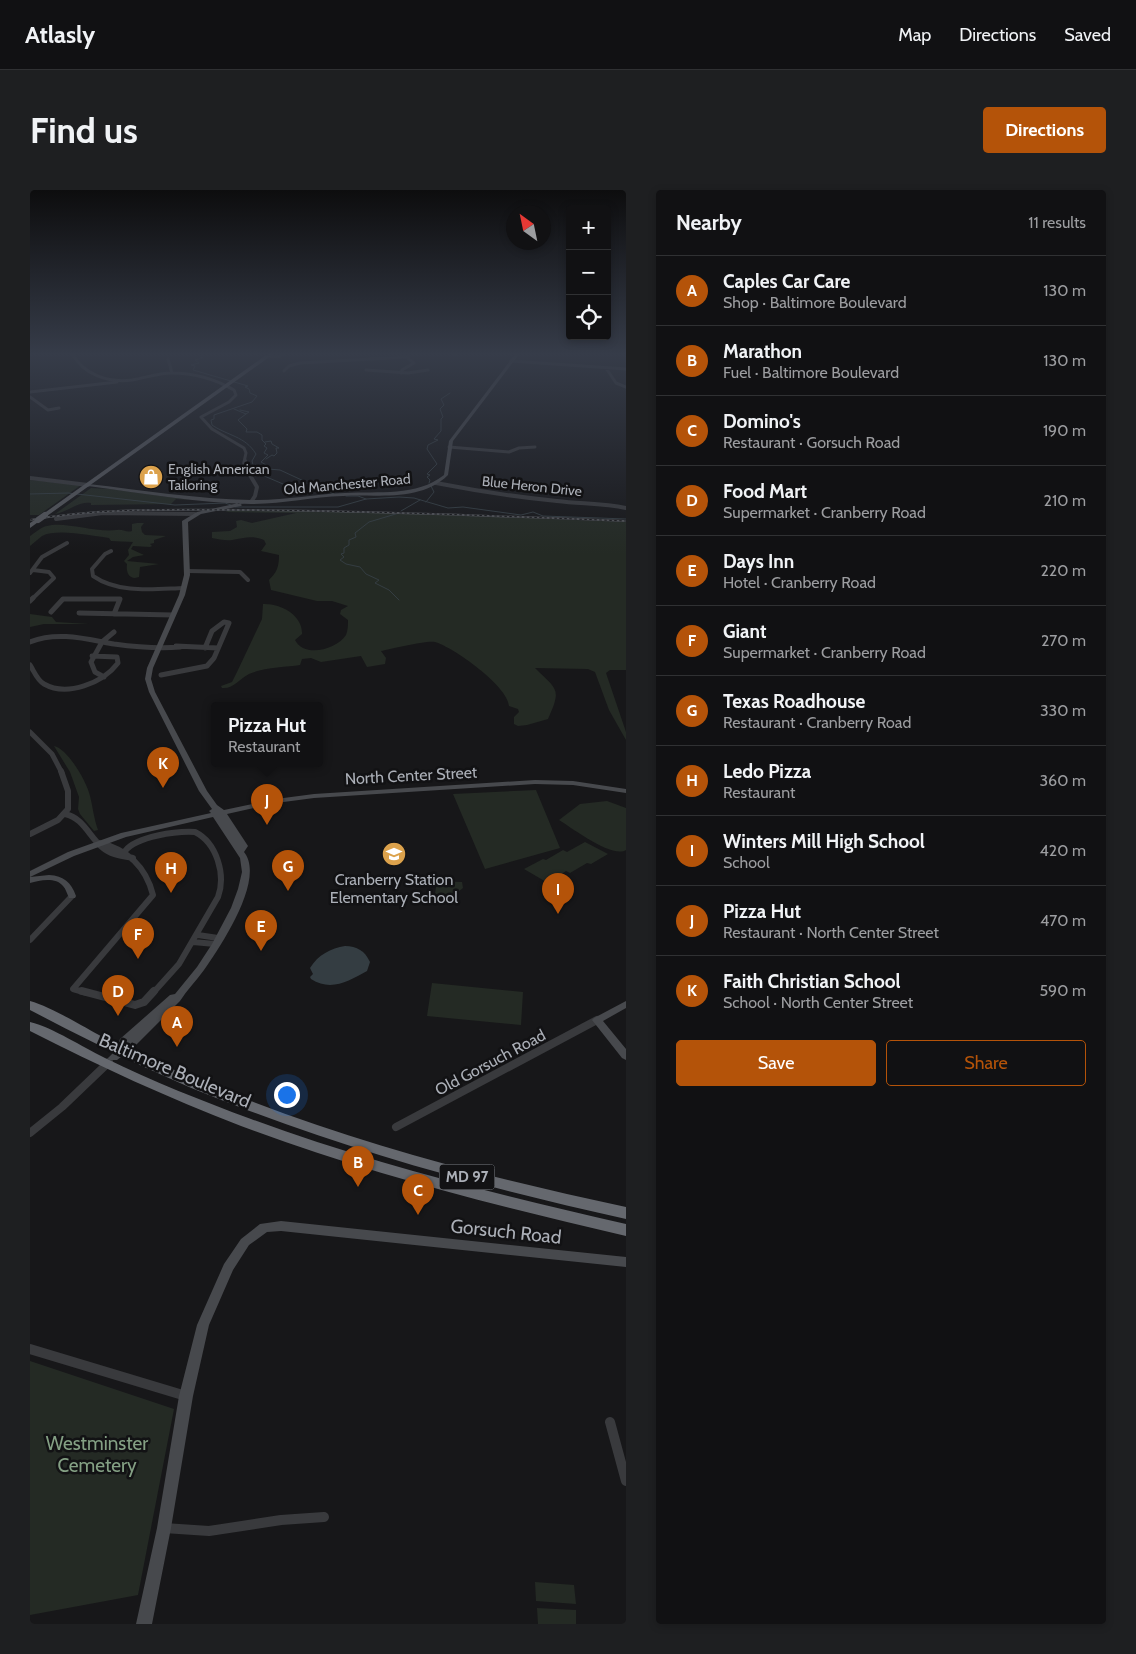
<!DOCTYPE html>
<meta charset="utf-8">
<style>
body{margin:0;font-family:Cabin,sans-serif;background:#1e1f21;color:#f1f3f6}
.controls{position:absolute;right:15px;top:15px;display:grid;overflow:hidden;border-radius:5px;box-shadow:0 2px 8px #0003}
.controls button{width:45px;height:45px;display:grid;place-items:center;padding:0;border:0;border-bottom:1px solid #303133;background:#111113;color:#f1f3f6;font:25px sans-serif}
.compass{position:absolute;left:476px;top:15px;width:45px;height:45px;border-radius:50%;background:#111113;box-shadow:0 2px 8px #0003;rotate:327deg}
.you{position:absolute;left:256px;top:904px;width:18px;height:18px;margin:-12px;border:4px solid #fff;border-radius:50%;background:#1a73e8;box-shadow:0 0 0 8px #1a73e833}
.badge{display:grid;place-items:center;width:32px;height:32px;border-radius:50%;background:#b45309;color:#fff;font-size:16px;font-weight:700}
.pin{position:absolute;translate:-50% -41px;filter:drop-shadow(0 1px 2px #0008)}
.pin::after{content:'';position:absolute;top:26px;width:18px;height:15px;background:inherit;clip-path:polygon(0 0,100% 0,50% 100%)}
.popup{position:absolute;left:181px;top:512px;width:112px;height:65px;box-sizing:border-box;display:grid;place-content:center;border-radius:5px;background:#111113;filter:drop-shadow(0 1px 4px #0005);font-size:16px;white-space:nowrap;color:#9c9da0}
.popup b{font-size:19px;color:#f1f3f6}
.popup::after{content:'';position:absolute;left:50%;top:100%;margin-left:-10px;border:10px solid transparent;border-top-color:#111113}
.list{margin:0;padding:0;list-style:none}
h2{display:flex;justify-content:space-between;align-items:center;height:65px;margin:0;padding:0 20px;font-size:21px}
h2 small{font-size:16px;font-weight:400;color:#9c9da0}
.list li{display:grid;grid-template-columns:32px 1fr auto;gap:15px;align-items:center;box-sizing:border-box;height:70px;padding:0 20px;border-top:1px solid #303133}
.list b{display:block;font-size:19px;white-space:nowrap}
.list p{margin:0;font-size:16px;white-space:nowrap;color:#9c9da0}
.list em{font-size:16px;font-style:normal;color:#9c9da0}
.actions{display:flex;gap:10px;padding:15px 20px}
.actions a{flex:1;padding:11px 0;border:1px solid #b45309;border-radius:5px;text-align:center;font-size:18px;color:#b45309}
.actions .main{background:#b45309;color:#fff}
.icon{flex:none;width:28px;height:28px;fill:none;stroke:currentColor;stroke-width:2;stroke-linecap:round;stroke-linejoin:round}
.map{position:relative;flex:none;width:596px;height:1434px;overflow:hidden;border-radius:5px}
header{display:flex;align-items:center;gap:30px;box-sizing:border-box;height:70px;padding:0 25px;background:#111113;border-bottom:1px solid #303133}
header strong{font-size:24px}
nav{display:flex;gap:28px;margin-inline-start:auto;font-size:18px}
.intro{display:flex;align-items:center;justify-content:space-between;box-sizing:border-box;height:120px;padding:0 30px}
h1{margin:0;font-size:35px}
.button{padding:12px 22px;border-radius:5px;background:#b45309;color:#fff;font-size:18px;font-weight:700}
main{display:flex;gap:30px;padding:0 30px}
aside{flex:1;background:#111113;border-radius:5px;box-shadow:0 2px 8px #0003}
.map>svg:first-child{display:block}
.green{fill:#242a24}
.water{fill:#343d42}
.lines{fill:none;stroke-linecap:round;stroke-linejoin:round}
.stream{stroke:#343d42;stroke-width:1}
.street-far5{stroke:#393a3d;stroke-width:3}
.street-far4{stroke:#393a3d;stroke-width:4}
.street-far3{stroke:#393a3d;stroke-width:5}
.street-far2{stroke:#393a3d;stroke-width:6}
.street-far1{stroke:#393a3d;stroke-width:8}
.street{stroke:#393a3d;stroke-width:10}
.secondary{fill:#47494d;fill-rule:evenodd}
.primary{fill:#55575c;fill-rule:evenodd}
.highway{fill:#65686e;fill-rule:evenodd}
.rail-casing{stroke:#525458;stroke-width:2}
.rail{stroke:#121214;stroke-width:1;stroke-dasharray:2.5;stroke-linecap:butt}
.primary-bridge{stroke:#55575c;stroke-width:6}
.labels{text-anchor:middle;stroke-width:5;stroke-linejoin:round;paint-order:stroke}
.far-poi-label{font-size:14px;fill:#abafb7;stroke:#121214;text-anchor:start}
.far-street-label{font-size:14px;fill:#abafb7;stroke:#121214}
.shield{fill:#121214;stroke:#7d8086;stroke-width:1}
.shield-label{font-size:15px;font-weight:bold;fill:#abafb7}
.street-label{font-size:16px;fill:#abafb7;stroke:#121214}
.poi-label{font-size:16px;fill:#abafb7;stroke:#121214}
.near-street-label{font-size:19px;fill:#abafb7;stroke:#121214}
.near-park-label{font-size:19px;fill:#84a084;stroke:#121214}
</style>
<header>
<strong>Atlasly</strong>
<nav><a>Map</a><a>Directions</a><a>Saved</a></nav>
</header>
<div class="intro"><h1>Find us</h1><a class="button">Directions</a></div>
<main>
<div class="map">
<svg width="596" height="1434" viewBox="0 0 596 1434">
<rect width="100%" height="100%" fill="#171719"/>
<!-- green -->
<path class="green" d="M0,290L51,295L9,325H0Z
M61,298L81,299L160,310L146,309L141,314L61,315V313C47,311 39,322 25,324Z
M198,321H318L596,332V480H580L576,483L596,542V550L579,520L565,482L558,479L505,478C527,500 532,498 518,529L497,535L488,536L484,534V527L489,522L488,519L479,516C478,496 423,457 405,452C397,450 361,459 351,461L356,468L355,474L337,477L331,466L291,472L281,468L272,469L270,475C256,477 231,478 219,484C209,489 204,499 192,498L191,496L202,492L207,482L232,429L233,414C250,413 273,425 272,444L265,450C274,468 306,460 316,445C318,440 318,435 318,430L310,424L311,420L318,416L302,411H287L241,400L239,390C247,382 249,377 249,365L231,361L236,354L234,350C222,345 214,348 202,350C196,351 188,349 182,348V342L200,341L207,337L206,331L211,330L222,333L266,323L195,322Z
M107,333H114L111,337L112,342L115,345L136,346L124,350V353L120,354L122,356L120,357L103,356L101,359L114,365L103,367L97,371L129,374L110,377L109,387L105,388C98,388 96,381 97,374L94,371L99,365L98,360L103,352L81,351L79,348C63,346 27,338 12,346C8,349 4,353 0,356V346C5,343 11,337 17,336C35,331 65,343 87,340C93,339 96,343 102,341V334Z
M0,424L22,427L26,432L59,434H14L0,437Z
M24,556C38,559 57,592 60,606C63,618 64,629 68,640L64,641L50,624L48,619L49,607L40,582Z
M506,600L530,658L455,679L423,604Z
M577,611L596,618V660C583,669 542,638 529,630L550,614Z
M555,652L578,664L561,674L557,673L540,683L536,681L518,693L494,679L513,669L516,670L533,660L537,662Z
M407,691L432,692L433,698C424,706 417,706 405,704Z
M402,793L493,802L491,835L397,826Z
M0,1171L144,1219L108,1405L0,1425Z
M505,1392L544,1395L546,1414L506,1411Z
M507,1418L546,1420V1434H508Z"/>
<!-- water -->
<path class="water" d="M315,756C327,756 335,761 340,772L337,781C319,791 301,802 281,789L280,787L283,784L280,778C288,765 301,758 315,756Z"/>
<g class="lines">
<!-- stream -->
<path class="stream" d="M171,163L172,168L165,170L169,173L161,175L165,176L163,180L218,196L215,197L219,199L220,203L227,206L222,212L184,225V229L181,230L182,235C198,246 215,246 226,264L222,271L225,282L260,297L277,293L304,304
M204,219L216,224L208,230L217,239L216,242H227L232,245V250L236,254L234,256L237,258L234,263L238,265L231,272L238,276V279L250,280L276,292
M210,220L219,222L216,224
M235,252L241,251L242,254L249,258H246L247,263L244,266L242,265L236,269
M399,293L400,290L397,287L400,285L397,284L407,274L397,259L398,255L408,250L404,249L411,241V229L413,227L410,219L414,215L411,209L420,203
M0,304L38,303L145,315L195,313L201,315
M316,306H328L336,309
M396,312L404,302L401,296
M205,317H308L336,309L369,307L384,308L418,318L433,317L491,325L503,322L513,326L596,329
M371,321L390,310
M369,323L339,332L325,343L326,347L319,350V355L314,358V363L311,364L314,367L310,370L316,374L330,377L336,384L349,390L345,393L359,400L369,410"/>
<!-- street-far5 -->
<path class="street-far5" d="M42,163C53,185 79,193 102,190C115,188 128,183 141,183C163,183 185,189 204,200L206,205L199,212L171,227L182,239L214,258L216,263L214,272
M423,163L424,165
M240,166H250L256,163
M138,169L142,183
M481,171L596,179
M576,178L586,193L596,197
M336,180L378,183L398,180
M254,181L259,176L270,173L378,167
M371,183L372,180L384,173L375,166
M0,202L87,192
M0,207L18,220L29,218
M419,257L479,262L489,258L505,257"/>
<!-- street-far4 -->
<path class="street-far4" d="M215,271L214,275L227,297L225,306L221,312
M0,288L58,295
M406,293C447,301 486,307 527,311C551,314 573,313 596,318
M26,329L73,323L165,324
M81,361L75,364L62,379L63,386C89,404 124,399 154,398
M158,381L210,382L218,390
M0,383L12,367L37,353
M2,409L24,388L19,382L3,380
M33,409H90"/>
<!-- street-far3 -->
<path class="street-far3" d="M0,411L3,408
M21,422L33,409H90L84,424
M49,423L143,425
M0,452C27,441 56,449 84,454C106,457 128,459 150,457
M146,456L188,458
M0,475C4,481 7,490 14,494C37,507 73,493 88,473L87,467L62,466
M131,485L177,476L184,468L199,433L194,432L182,441L175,458
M74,487L65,482L61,472L72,452L84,442
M0,542L22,564L32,583"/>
<!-- street-far2 -->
<path class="street-far2" d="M35,624C54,628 59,647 73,658C81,665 93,666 103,668
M0,644L28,630L38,619V601L31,581
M95,661C107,646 147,641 165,642C187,653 196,685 188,707L149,774L123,803
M168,745L188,748
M0,750L42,706
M163,752L185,754
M57,803L43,799L123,705C116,677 97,659 69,653"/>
<!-- street-far1 -->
<path class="street-far1" d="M52,801L105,815L114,812L124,801
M366,937L567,830
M0,943L32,917L79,872"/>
<!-- street -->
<path class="street" d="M0,1159L156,1206
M580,1232L596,1291
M134,1338L179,1341L251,1330L294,1327"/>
<!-- secondary -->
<path class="secondary" d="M486,163H490L423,251L418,285C391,312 347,304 313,306C282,307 252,314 221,314C167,313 112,303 58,296L56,295L58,294C112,300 166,309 221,310C252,311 284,304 315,303C349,301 386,307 414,285L419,251Z
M209,313L212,315L211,316L171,324L158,332L160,385L155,405L123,478L121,489L125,502L177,601L187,615L194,620L246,609L284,604L505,590L543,591L596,599V603L543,595L505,594L284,608L246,613L197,624L218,656L214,662C236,689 190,757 174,780C166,791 157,800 150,811L105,856L87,870H79L78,868L85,861L90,849L140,805L145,804L167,777L182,754L201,718L208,699L212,682L210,668L183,627L96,647L44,666L0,687V681L38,662L91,643L181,623L179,621L182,619L169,601L119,502L115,489L117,478L149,405L154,385L152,331L167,322Z
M19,685C34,686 41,692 46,706L45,708H39C37,704 36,699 33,696C26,687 10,690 0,693V687Z
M596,811V818L573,831L596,859V870L592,868L562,830L564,828Z
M251,1031L596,1067V1077L251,1041L237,1042L219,1055L203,1080L179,1135L163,1206L141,1338L122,1434H106L127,1338L149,1206L167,1135L194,1074L211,1049L230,1034Z"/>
<!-- primary -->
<path class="primary" d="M239,163H245L17,326H13V324Z
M6,329L11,330L0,338V333Z"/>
<!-- highway -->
<path class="highway" d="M0,811C22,817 53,837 75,848C122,871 171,892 221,911C343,958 469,990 596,1017V1029C465,1000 337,966 212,918C139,891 69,856 0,820Z
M0,832C24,838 52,857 75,868C122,891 172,911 221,929C343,974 469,1005 596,1034V1046C466,1016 336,983 211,936C138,908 69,876 0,841Z"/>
<!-- rail casing -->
<g class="rail-casing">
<path id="rail" d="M0,330C72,317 146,320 218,320C344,321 470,326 596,331"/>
</g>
<!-- rail -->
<use href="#rail" class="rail"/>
<!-- primary-bridge -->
<path class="primary-bridge" d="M8,330L15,325"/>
</g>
<!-- sky -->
<linearGradient id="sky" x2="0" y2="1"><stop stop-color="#0d0d0e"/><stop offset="0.45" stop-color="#363c49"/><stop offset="1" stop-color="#363c49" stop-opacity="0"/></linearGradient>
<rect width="596" height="364" fill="url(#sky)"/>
<!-- icons -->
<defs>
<g id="shop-disc" transform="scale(1.25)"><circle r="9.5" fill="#dca24c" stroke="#121214"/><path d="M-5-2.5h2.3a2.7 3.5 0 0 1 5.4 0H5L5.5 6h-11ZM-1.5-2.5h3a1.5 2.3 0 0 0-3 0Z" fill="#fff"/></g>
<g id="school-disc" transform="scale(1.25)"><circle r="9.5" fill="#dca24c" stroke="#121214"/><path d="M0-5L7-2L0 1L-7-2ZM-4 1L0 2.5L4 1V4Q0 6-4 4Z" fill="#fff"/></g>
</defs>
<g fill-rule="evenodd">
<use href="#shop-disc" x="121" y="287"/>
<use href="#school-disc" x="364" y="664"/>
</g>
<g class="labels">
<!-- far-poi labels -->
<g class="far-poi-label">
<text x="138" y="284">English American<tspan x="138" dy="16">Tailoring</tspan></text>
</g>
<!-- far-street labels -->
<g class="far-street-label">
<text transform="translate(317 294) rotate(-5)" y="5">Old Manchester Road</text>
<text transform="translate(502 296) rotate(6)" y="5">Blue Heron Drive</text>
</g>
<!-- shield labels -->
<rect class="shield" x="409.5" y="974.5" width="55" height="25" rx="4"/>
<g class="shield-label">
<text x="437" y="992">MD 97</text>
</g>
<!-- street labels -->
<g class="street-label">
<text transform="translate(381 585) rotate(-3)" y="6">North Center Street</text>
<text transform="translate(460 872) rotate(-28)" y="6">Old Gorsuch Road</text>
</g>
<!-- poi labels -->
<g class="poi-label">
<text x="364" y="695">Cranberry Station<tspan x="364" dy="18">Elementary School</tspan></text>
</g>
<!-- near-street labels -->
<g class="near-street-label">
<text transform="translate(145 880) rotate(23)" y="7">Baltimore Boulevard</text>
<text transform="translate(476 1041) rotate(6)" y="7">Gorsuch Road</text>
</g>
<!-- near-park labels -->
<g class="near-park-label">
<text x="67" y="1260">Westminster<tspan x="67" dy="22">Cemetery</tspan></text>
</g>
</g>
</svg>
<div class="controls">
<button>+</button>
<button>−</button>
<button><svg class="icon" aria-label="locate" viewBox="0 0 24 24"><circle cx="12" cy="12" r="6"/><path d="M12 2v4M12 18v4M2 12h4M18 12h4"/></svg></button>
</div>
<svg class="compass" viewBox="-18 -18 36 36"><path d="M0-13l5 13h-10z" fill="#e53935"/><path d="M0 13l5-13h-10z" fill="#9c9da0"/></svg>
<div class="you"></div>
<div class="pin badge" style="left:147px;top:857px">A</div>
<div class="pin badge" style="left:328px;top:997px">B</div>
<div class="pin badge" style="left:388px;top:1025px">C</div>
<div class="pin badge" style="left:88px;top:826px">D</div>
<div class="pin badge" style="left:231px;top:761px">E</div>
<div class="pin badge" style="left:108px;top:769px">F</div>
<div class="pin badge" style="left:258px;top:701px">G</div>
<div class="pin badge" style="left:141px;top:703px">H</div>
<div class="pin badge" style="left:528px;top:724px">I</div>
<div class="pin badge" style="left:237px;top:635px">J</div>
<div class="popup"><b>Pizza Hut</b>Restaurant</div>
<div class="pin badge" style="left:133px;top:598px">K</div>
</div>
<aside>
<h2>Nearby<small>11 results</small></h2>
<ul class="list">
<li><span class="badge">A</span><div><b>Caples Car Care</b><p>Shop · Baltimore Boulevard</p></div><em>130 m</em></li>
<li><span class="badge">B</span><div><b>Marathon</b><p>Fuel · Baltimore Boulevard</p></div><em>130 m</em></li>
<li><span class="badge">C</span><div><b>Domino's</b><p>Restaurant · Gorsuch Road</p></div><em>190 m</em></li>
<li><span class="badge">D</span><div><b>Food Mart</b><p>Supermarket · Cranberry Road</p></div><em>210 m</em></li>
<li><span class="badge">E</span><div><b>Days Inn</b><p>Hotel · Cranberry Road</p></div><em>220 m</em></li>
<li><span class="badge">F</span><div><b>Giant</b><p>Supermarket · Cranberry Road</p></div><em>270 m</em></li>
<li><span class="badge">G</span><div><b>Texas Roadhouse</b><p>Restaurant · Cranberry Road</p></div><em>330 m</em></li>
<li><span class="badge">H</span><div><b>Ledo Pizza</b><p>Restaurant</p></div><em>360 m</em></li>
<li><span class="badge">I</span><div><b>Winters Mill High School</b><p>School</p></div><em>420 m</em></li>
<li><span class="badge">J</span><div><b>Pizza Hut</b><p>Restaurant · North Center Street</p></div><em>470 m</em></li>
<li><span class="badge">K</span><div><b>Faith Christian School</b><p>School · North Center Street</p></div><em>590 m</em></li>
</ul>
<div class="actions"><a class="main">Save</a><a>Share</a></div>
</aside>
</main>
